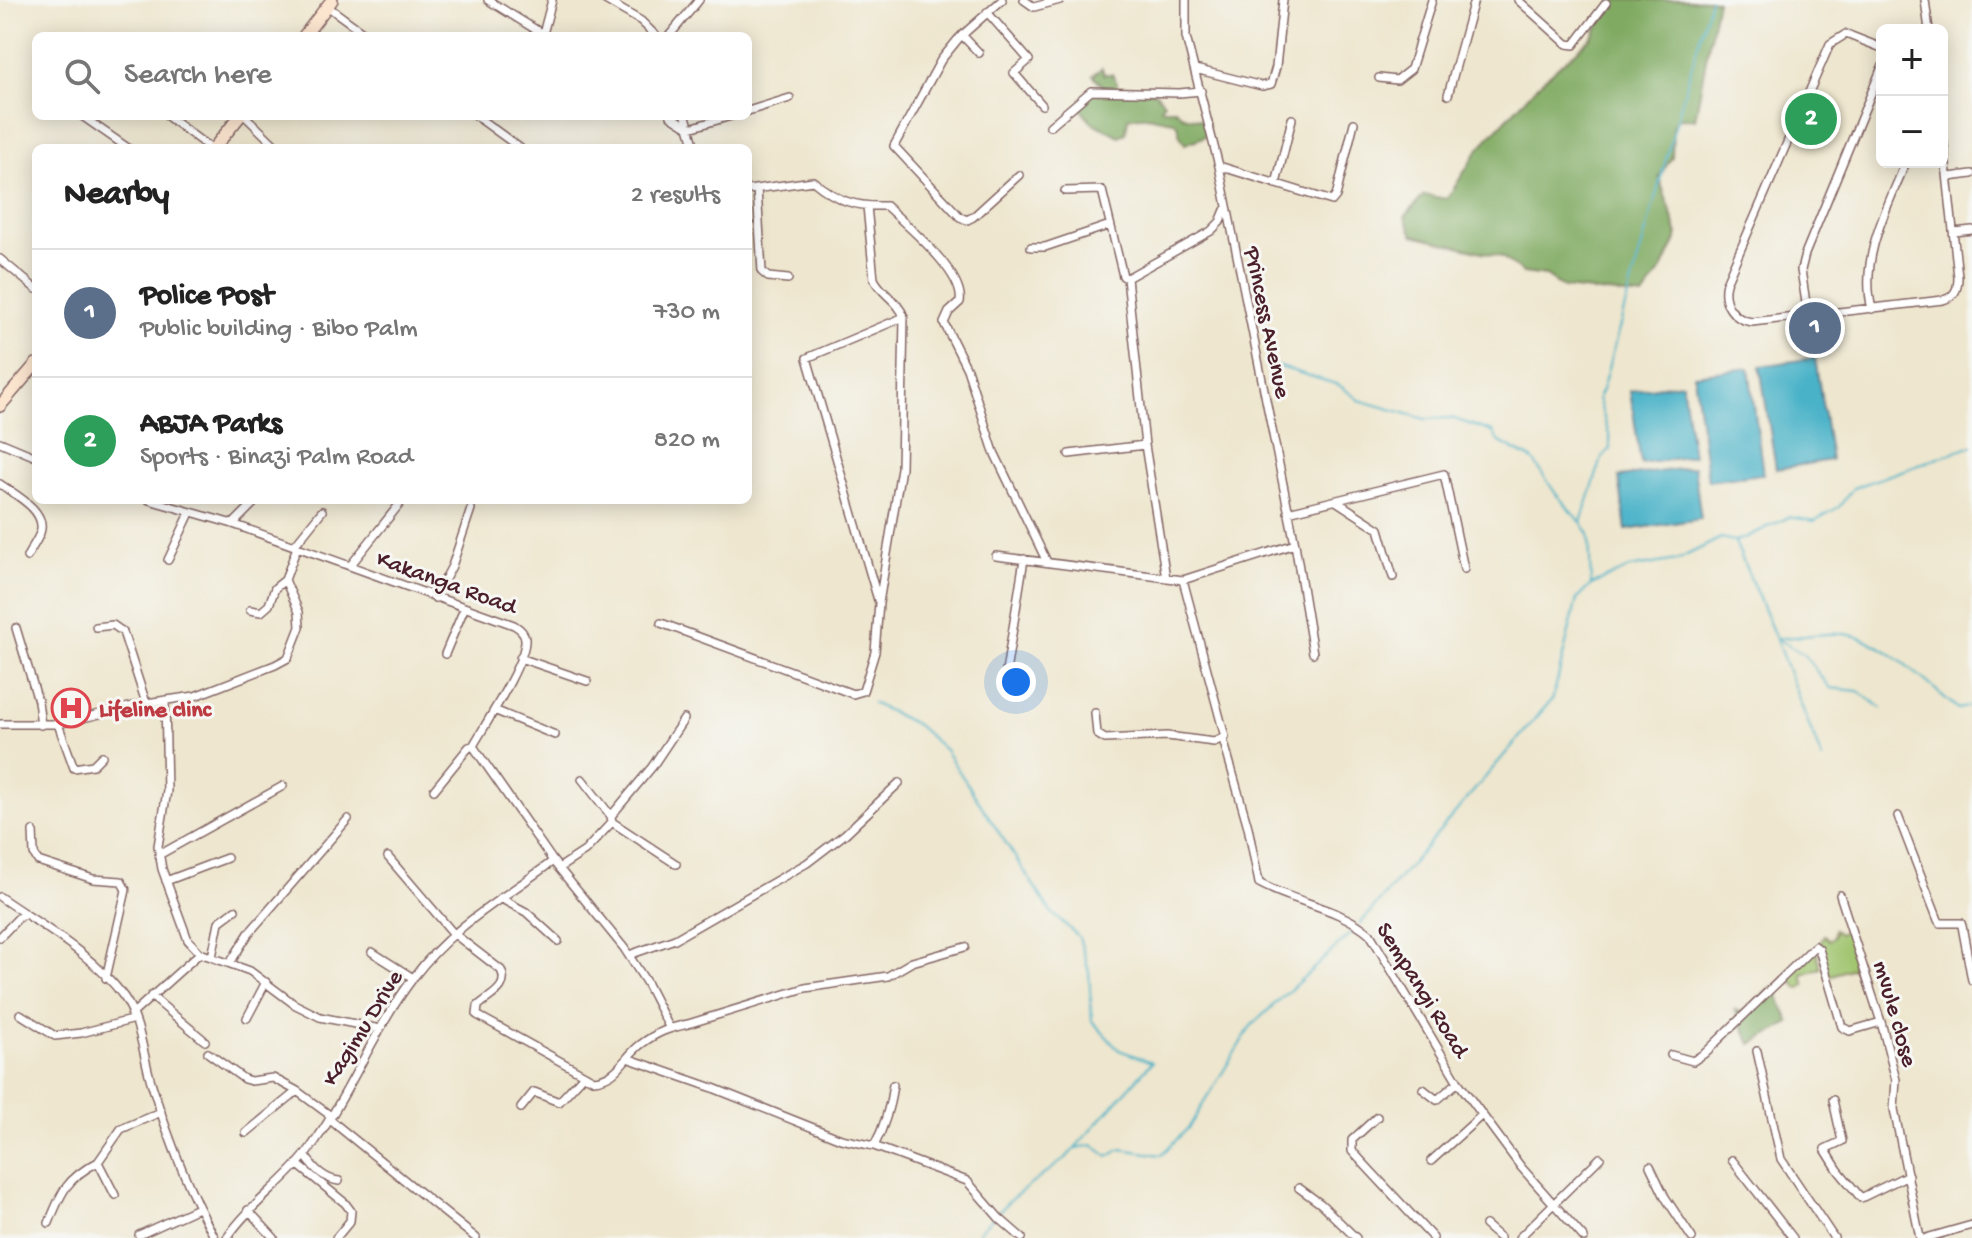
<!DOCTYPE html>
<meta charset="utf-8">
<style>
body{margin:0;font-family:"Gochi Hand",sans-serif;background:#f2f2f2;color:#222}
.controls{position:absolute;right:24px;top:24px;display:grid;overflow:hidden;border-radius:12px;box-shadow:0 4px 20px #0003}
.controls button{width:72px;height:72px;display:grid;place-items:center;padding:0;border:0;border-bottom:2px solid #e0e0e0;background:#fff;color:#222;font:40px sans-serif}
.you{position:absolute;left:1016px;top:682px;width:28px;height:28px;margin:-20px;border:6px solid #fff;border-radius:50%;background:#1a73e8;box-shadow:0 0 0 12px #1a73e833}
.badge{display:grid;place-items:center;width:52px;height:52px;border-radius:50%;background:#db2777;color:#fff;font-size:26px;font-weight:700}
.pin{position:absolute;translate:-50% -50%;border:4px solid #fff;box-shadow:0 2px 8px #0006}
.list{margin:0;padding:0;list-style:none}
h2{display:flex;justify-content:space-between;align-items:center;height:104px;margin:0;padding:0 32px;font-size:34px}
h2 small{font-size:26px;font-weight:400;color:#767676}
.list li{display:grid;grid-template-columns:52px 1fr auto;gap:24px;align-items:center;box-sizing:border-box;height:128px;padding:0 32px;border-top:2px solid #e0e0e0}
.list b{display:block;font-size:30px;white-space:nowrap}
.list p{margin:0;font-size:26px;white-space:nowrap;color:#767676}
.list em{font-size:26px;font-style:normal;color:#767676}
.icon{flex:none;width:44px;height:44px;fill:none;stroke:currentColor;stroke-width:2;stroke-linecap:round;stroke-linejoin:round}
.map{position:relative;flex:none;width:1972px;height:1238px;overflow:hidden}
.search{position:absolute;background:#fff;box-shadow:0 4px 20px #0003;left:32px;top:32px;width:720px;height:88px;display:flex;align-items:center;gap:20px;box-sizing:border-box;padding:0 28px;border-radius:12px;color:#767676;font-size:30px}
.panel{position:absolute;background:#fff;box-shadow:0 4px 20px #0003;left:32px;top:144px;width:720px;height:360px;border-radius:12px}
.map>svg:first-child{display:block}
.green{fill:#a1c56f;stroke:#76724d;stroke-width:2}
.forest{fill:#80aa62;stroke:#656446;stroke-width:2}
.water{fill:#4ab2c8;stroke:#4a687a;stroke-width:2}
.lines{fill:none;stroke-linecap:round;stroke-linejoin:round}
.stream{stroke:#4ab2c8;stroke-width:2}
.street-casing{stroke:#836564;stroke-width:10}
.secondary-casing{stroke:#836564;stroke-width:14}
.street{stroke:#fff;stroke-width:7}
.secondary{stroke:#fce5cf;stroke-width:11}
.labels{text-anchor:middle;stroke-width:6;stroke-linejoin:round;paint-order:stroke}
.street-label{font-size:24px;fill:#4a1f2b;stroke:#f6f6f2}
.health-label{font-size:24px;font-weight:bold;fill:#be3a42;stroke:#f6f6f2;text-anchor:start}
</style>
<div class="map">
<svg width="1972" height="1238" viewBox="0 0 1972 1238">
<rect width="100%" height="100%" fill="#f6f6f2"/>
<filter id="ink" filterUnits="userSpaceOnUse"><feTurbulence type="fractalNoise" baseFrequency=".0125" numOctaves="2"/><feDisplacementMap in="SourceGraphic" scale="16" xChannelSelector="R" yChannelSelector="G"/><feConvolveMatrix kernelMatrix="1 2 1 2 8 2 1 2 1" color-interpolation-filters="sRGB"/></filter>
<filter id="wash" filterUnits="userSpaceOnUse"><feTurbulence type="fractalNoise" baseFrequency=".006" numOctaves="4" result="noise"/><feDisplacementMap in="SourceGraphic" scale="32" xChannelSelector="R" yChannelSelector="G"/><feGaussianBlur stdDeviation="1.8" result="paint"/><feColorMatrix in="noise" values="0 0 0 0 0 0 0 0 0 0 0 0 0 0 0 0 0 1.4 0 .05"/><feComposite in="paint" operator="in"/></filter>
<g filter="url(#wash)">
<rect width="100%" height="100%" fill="#eee6ce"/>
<!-- green -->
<path class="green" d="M1834,930L1839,934L1845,930L1849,937L1853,968L1829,976L1819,944L1824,935L1829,940L1833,937Z
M1816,950L1821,968L1802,974L1805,985L1798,989L1792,981L1781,985Z"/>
<!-- forest -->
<path class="forest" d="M1615,0H1717L1695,119L1678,118L1673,126L1672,157L1659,177L1678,235L1663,268L1643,297L1564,288L1546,276L1523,273L1502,257L1413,235L1405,217L1424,195L1447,199L1480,147L1543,80L1591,38Z
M1102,68L1104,74H1112L1117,83V89L1155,92L1164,102L1161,107L1163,109H1175L1183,116L1207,121L1208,135L1185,144L1179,134V127L1174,121C1153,119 1150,113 1128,118L1126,133L1119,136L1093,123L1081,109L1084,101L1102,85L1093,75Z
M1774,986L1790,1023L1751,1044L1735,1010L1743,1012Z"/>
<!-- water -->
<path class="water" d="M1815,358L1831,460L1776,469L1760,366Z
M1749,368L1763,474L1708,481L1694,375Z
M1682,383L1693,456L1641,464L1630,391Z
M1694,467L1701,519L1626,530L1619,477Z"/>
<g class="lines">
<!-- stream -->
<path class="stream" d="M1267,363L1339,385L1359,400L1425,419L1451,418L1493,432L1498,441L1533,460L1556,494L1580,521
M1735,542L1774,634L1822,759
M1591,584L1589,534L1581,522L1602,458L1610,449V438L1598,398L1602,390L1710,0
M1778,638C1802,638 1835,629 1858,637C1892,648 1930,686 1958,709L1972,706
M1777,639L1803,654L1830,688L1858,691L1882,708
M872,703L917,725L945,750L1051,912L1079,937L1089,972L1092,1021L1119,1050L1152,1062L1066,1158L1010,1200L998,1213
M1360,924L1553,698L1577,599L1591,585L1629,568L1677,560L1721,538L1734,541L1745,538L1789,517L1814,521L1839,507L1853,488L1972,446
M1076,1148L1093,1145L1108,1157L1121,1149L1161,1155L1189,1127L1251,1026L1356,929
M976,1238L982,1228L993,1218"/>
</g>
</g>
<g filter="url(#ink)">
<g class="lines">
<!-- street casing -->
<g class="street-casing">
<path id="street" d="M488,0L546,36
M605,0L641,21L656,36
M1002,0L959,38L941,60L894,146L960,217L967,220L973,217L1019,175
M1024,0L1034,7L1060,0
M1186,0V37L1219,166L1295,544L1313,653
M1518,0L1567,44L1574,45L1606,3
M1925,0L1929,30
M327,6L368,36
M987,12L1029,60L1014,73L1042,105
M543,34L552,0
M962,35L979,53
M669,36L699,0
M1882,48L1846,34L1830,44L1726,283C1721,302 1733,320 1752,322L1943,300C1955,296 1958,290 1958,277L1942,127
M1195,69L1262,86L1271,84L1276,67L1283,0
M1379,78L1397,80L1411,69L1432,0
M1448,95L1474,0
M748,111L790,98
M82,116L128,148
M167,116L210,148
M245,116L278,148
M476,116L520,148
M671,116L690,128L731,116
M686,116L695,148
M1050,126L1091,91L1179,93L1201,91
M1219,166L1332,201L1336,196L1354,123
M1949,177L1972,174
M1276,184L1292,119
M757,189L762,272L768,277L788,279
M748,190L813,181C837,201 855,207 886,206C907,226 965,273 960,302L949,312L944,323L967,369L994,452L1047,562
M1065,191L1102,190L1123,276L1127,278L1145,445L1166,578
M1954,232L1972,230
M1031,247H1045L1110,225
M0,259L36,289
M1127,278L1211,231L1220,222L1225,210
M1872,309C1859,259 1887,208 1906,162
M1808,316L1801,270L1805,254L1882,67
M0,442L36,457
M1069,454L1145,445
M0,484C14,494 48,511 40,533C37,541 31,549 27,557
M149,500L233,524L514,625C519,628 525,632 525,639C527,660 485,725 473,746L553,861L624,948L646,982L669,1027
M1336,501L1379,529L1393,577
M1288,512L1444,474L1464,569
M233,524L257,500
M294,546L322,511
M996,556L1183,580L1295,544
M168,560L190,513
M350,566L402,501
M435,598L452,566L471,509
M878,600L807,358L904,317
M250,610L261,612L269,605L275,588L285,580L297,547
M661,623L853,694L863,691L875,652L879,603L901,468L904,317C898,300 882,295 874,279L867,206
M96,627L113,625L123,632L146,703
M16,628L38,701L41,725
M445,654L464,609
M520,658L587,681
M1005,678L1024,559
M165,700L167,791L158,846L162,869L188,940L200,953L250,971L294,1004L320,1017L380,1029
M494,710L555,735
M1095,713L1097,734L1105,739L1167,736L1214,742L1225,737L1183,580
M0,724H58L146,703L195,696L275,665L288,658L300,627L299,612L285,580
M58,724L74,768L93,765L102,756
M1223,739L1248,827L1259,883C1295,903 1339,907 1370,934L1458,1082L1521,1167L1584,1238
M582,779L611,816
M434,790L469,747L473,746
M1898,816L1938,920L1940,923H1961L1962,926L1972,980
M612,822L676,864
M33,831L34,854L38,861L93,879L121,881L126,890L106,978
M159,855L283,786
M388,857L453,933L501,970C510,988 490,995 478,1006L477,1015L594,1080C618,1078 623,1058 640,1045C657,1032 669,1028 688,1024L805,988L888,976L912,962L965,947
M559,868L585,851L612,822L611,816L652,767L684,719
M166,881L227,858
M1840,895L1881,1022L1896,1080L1894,1109L1920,1238
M0,897C42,926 94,955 124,997C141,1021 143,1057 152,1085C168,1137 188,1190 215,1238
M500,898L526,912L558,941
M0,937L23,913
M372,952L413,978
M629,955L675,939L807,863L845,834L899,783
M212,957L219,922L235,910
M230,963L249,933L348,819
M151,996L205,1041
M20,1014L55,1036L81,1033L135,1019
M131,1015L200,953
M247,1018L266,982
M1757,1051L1781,1159L1834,1238
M208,1053L244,1079L251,1081L273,1078L297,1091
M1671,1055L1693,1061L1705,1053L1815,946L1819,949L1842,1027L1850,1031L1881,1022
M627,1058L713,1088L841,1139L874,1146C885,1126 890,1108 893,1085
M1423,1089L1437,1100L1458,1082
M1833,1100L1842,1141L1825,1149L1838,1170L1861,1198L1908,1175
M521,1108L534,1092L559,1102L584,1075
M1377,1117L1352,1140V1151L1433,1238
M329,1119L476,1238
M246,1133L297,1091L331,1116
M874,1146L967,1181L999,1218L1022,1238
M305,1155C313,1168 323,1179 339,1181
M1732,1160L1793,1238
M1431,1161L1482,1115
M297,1164L345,1203L351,1211L350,1221L336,1238
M1650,1166L1665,1197L1692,1238
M1299,1188L1321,1204L1356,1238
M115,1195L98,1162L121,1129L161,1112
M248,1210L274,1238
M49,1223C61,1192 67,1178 98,1162
M1485,1225L1500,1238
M139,1235L198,1208
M227,1238C249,1205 282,1185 306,1154C348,1099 372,1032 414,977C453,925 503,899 553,861
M1519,1238L1600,1158
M1926,1238L1972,1225"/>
</g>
<!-- secondary casing -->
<g class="secondary-casing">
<path id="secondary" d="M304,36L332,0
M214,148L240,116
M0,406L36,364"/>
</g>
<!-- street -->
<use href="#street" class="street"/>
<!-- secondary -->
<use href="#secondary" class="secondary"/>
</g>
</g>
<!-- icons -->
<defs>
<g id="hospital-ring" transform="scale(2)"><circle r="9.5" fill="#f6f6f2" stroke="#e0444e" stroke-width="1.5"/><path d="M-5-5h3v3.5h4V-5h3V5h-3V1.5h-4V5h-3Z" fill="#e0444e"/></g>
</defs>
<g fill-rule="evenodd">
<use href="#hospital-ring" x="71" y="708"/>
</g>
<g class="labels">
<!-- street labels -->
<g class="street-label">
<text transform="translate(1269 322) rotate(78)" y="8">Princess Avenue</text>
<text transform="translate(447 581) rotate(20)" y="8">Kakanga Road</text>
<text transform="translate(1424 989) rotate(58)" y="8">Sempangi Road</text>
<text transform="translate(1897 1013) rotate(74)" y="8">mvule close</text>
<text transform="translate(361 1027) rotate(-58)" y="8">Kagimu Drive</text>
</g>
<!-- health labels -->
<g class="health-label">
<text x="99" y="716">Lifeline clinc</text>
</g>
</g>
</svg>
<div class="controls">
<button>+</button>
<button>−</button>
</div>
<div class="you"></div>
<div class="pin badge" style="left:1815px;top:328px;background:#5c6f8a">1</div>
<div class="pin badge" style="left:1811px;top:119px;background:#2e9e5b">2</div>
<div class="search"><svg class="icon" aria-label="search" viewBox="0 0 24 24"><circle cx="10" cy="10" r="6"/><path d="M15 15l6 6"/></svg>Search here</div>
<section class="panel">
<h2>Nearby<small>2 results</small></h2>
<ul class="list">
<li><span class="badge" style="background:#5c6f8a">1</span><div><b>Police Post</b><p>Public building · Bibo Palm</p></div><em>730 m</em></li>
<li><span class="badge" style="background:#2e9e5b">2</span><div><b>ABJA Parks</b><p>Sports · Binazi Palm Road</p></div><em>820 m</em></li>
</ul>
</section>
</div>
